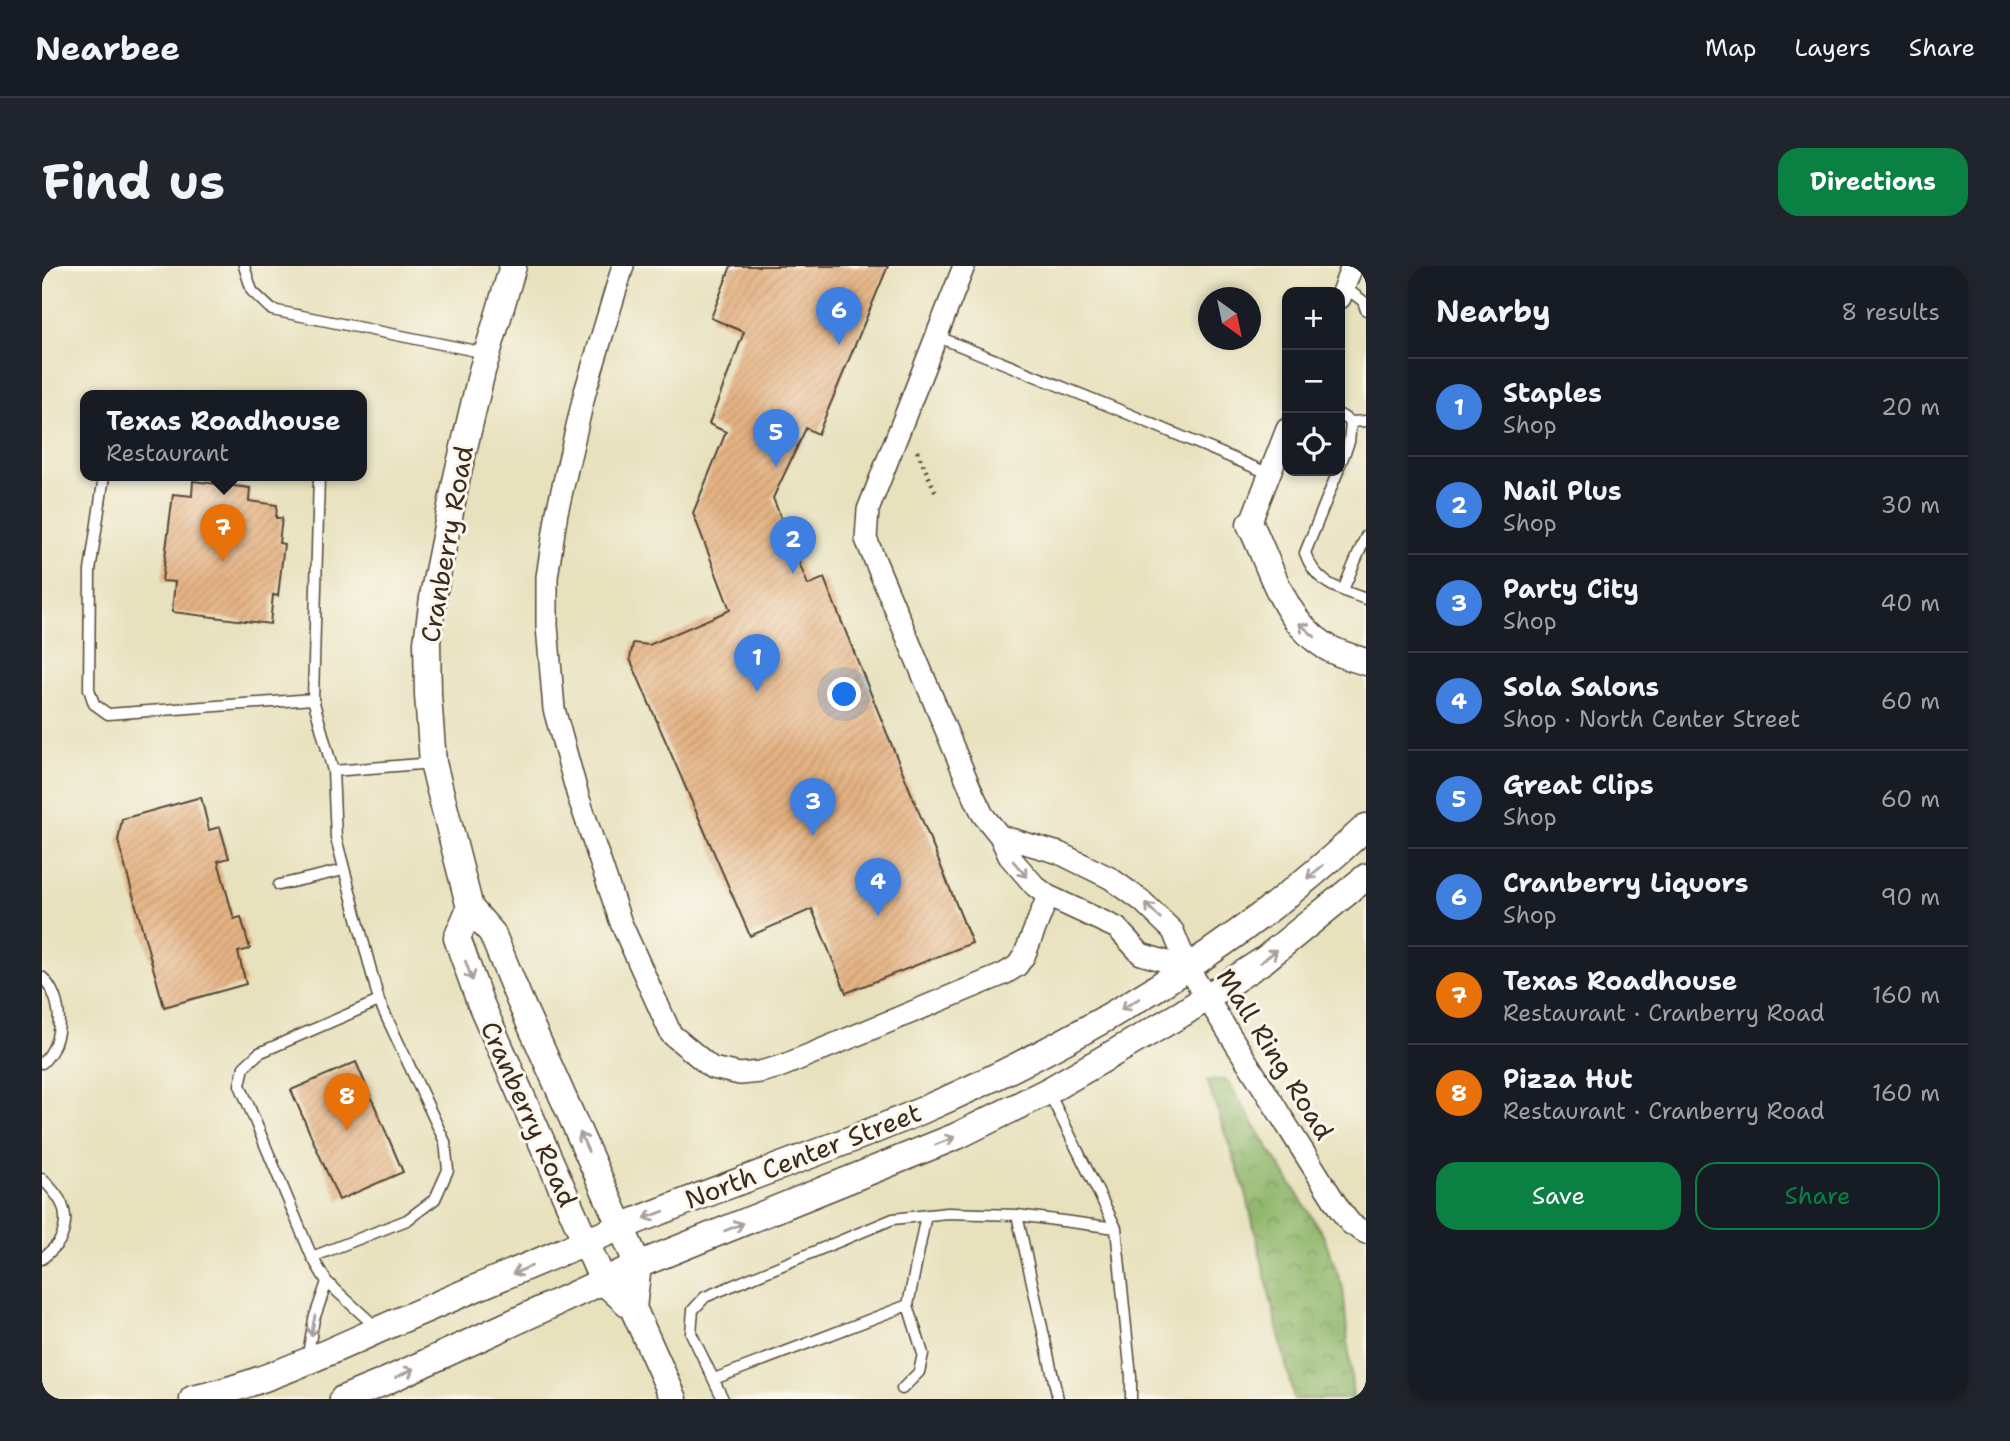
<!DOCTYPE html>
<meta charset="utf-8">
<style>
body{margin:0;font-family:"Shantell Sans",sans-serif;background:#20242c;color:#f1f3f6}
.controls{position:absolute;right:21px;top:21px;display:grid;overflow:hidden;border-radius:14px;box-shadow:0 4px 10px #0003}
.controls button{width:63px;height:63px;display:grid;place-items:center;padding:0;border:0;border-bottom:2px solid #363941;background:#171b24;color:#f1f3f6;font:35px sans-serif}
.compass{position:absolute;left:1156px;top:21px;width:63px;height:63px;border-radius:50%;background:#171b24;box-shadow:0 4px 10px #0003;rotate:147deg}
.you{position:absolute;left:803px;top:429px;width:24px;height:24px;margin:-18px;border:5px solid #fff;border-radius:50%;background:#1a73e8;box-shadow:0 0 0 10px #1a73e833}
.badge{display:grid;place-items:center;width:46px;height:46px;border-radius:50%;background:#0b8043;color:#fff;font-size:23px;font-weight:700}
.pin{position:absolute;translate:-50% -58px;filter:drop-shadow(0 2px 4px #0008)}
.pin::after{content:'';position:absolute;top:37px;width:24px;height:21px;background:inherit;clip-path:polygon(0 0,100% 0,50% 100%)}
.popup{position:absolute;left:38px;top:124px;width:287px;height:91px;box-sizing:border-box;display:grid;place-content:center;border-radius:14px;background:#171b24;filter:drop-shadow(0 2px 5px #0005);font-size:23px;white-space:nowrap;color:#9ea1a6}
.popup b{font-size:26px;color:#f1f3f6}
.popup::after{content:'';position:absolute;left:50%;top:100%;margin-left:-14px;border:14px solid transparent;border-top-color:#171b24}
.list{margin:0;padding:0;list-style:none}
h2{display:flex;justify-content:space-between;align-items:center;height:91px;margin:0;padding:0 28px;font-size:30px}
h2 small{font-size:23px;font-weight:400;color:#9ea1a6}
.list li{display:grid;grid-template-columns:46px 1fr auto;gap:21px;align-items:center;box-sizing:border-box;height:98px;padding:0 28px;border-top:2px solid #363941}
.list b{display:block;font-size:26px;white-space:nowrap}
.list p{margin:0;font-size:23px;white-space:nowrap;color:#9ea1a6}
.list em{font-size:23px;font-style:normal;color:#9ea1a6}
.actions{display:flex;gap:14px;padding:21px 28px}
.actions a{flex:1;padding:16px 0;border:2px solid #0b8043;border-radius:21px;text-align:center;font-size:24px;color:#0b8043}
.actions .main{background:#0b8043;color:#fff}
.icon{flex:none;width:38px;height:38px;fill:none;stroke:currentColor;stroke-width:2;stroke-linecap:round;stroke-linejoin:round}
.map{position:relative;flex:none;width:1324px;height:1133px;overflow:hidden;border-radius:21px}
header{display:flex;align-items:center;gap:42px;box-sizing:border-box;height:98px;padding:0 35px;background:#171b24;border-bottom:2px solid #363941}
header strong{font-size:33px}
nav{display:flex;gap:38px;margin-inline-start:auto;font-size:24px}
.intro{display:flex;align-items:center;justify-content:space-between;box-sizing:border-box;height:168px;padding:0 42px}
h1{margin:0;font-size:49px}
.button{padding:18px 32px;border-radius:21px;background:#0b8043;color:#fff;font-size:24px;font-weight:700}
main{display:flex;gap:42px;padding:0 42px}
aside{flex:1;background:#171b24;border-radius:21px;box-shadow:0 4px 10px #0003}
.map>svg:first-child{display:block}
.forest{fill:url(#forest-crowns);stroke:#667146;stroke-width:2}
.building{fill:url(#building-hatch)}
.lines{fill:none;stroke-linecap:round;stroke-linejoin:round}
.service-casing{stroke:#554536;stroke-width:13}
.minor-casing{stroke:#554536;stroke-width:24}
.tertiary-casing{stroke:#554536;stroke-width:29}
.path{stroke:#554536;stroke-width:4.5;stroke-dasharray:2 5;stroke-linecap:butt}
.service{stroke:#fff;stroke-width:10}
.minor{stroke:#fff;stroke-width:21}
.tertiary{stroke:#fff;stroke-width:26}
.oneway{stroke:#a79f9a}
.labels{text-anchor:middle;stroke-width:6;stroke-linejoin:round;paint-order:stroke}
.street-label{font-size:26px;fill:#3b2a1e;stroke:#fbf7ec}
</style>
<header>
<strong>Nearbee</strong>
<nav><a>Map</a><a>Layers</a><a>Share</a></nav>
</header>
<div class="intro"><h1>Find us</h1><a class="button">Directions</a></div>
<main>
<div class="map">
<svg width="1324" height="1133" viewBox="0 0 1324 1133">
<defs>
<pattern id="forest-crowns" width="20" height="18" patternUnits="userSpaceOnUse" patternTransform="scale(1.75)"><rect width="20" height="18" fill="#92b86e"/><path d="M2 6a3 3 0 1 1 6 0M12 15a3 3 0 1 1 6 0" fill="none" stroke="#78965a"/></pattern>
<pattern id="building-hatch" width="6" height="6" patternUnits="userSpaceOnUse" patternTransform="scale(1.75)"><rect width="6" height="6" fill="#e4b283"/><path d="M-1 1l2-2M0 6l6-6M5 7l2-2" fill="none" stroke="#c49971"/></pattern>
</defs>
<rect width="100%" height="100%" fill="#fbf7ec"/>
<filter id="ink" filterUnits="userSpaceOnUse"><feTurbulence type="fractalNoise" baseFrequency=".0143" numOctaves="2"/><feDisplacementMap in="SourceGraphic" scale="14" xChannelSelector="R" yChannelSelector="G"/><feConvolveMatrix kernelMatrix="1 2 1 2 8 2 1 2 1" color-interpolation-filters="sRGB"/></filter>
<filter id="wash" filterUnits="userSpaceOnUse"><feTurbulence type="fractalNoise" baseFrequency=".00686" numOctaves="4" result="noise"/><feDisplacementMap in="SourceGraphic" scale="28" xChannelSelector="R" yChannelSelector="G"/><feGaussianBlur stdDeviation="1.57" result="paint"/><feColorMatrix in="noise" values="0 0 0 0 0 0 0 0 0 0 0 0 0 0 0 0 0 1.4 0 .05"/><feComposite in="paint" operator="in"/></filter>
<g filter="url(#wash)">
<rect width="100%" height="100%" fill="#e7e1bd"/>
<!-- forest -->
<path class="forest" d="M1184,814L1281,969L1301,1022L1311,1133H1252L1204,927L1165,815Z"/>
<g id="blocks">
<!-- building -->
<path class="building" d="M689,0H846L776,168L764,162L731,232L766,319L782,312L930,677L804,727L770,643L708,670L588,393L591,377L607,379L688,344L651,247L684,166L667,158L702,66L669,52Z
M151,215L208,222L207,235L235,239L234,252H240L237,277L242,278L236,330L231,329L228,358L130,346L133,316L120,315L131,228L150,230Z
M159,531L167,564L178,561L187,592L176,595L192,653L199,651L208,683L196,686L204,718L122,741L76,575L80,553Z
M314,796L361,906L297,934L249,824Z"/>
</g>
</g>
<g filter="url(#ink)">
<use href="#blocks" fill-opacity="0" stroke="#554536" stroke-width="2"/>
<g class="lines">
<!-- service casing -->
<g class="service-casing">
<path id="service" d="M202,0L210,25L230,44L444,87
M1302,21L1321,35L1324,44
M894,70L1070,141L1228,208
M1298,149L1309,156L1324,155
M1298,199L1307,176L1309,156
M1296,205L1263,287C1274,318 1296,323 1324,333
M62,210L48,305L47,423L52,438L66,448L271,433
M277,210L271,433L291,505L294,572L337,735L217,787L202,801L198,819L270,991L285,1016
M1301,324L1324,270
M291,505L391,497
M237,619L302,604
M0,711C22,732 23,776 0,797
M1006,825L1074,962L1089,1111V1133
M0,913C18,930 30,946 19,972C16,980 6,987 0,993
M975,949L1074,962
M270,991L365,954L393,933L406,904L403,876L337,735
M265,1094L272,1053L285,1016L335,1062
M672,1113L866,1039L884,949
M860,1123L877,1106L881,1088L866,1039
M681,1133L649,1067L651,1044L663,1031L851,953L905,947L975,949L1016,1133"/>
</g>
<!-- minor casing -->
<g class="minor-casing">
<path id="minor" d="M581,0L543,126L515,246L505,311V360L512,443L536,530L579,657L629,768L670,802L698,808L718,806L740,800L962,708L975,700L982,690L1006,630
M922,0L826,244L824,273L929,524L941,549L958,570L967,590L993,620L1006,630L1075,662L1099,688L1146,702
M1298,32L1310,0
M1208,258L1245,163
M958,570L1017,587L1068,612L1100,635L1131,665L1146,702L1298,944L1309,958L1324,967"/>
</g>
<!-- tertiary casing -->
<g class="tertiary-casing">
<path id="tertiary" d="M471,0L440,105L415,211L392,325L385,376L386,429L391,497L428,642L450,667L477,733L596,999L591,1042
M1208,258C1230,302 1239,352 1283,380C1295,388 1311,392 1324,396
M428,642L415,672L438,736L561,1015L591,1042L632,1133
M151,1133C216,1119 276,1091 336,1064C416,1029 498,995 579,961C679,920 782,887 881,844C1042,774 1195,682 1324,561
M301,1133L342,1116L596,999L915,870L1006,825L1141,747L1222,694L1324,611"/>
</g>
<!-- path -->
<path class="path" d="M875,185L895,229"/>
<!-- service -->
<use href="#service" class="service"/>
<!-- minor -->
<use href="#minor" class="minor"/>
<!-- tertiary -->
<use href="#tertiary" class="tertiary"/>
</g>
<!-- one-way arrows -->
<defs><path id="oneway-shaft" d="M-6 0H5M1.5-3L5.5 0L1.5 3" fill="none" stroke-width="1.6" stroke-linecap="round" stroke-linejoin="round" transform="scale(1.75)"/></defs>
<g class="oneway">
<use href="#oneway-shaft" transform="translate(1265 364) rotate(-139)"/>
<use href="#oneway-shaft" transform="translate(978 603) rotate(49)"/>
<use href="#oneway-shaft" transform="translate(1273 606) rotate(140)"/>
<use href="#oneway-shaft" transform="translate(1111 645) rotate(-135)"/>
<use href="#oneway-shaft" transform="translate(1227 690) rotate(-38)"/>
<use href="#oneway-shaft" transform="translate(427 705) rotate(70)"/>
<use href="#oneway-shaft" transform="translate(1088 738) rotate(149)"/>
<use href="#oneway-shaft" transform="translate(903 875) rotate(-22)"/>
<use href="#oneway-shaft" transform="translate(542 876) rotate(-114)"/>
<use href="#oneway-shaft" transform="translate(612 949) rotate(159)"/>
<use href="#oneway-shaft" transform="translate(692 961) rotate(-22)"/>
<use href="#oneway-shaft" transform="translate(480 1004) rotate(157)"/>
<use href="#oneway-shaft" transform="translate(271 1060) rotate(101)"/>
<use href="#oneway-shaft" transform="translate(363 1107) rotate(-25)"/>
</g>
</g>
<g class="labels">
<!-- street labels -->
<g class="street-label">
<text transform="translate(405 278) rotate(-80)" y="9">Cranberry Road</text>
<text transform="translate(1233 788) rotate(58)" y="9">Mall Ring Road</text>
<text transform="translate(487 848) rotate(66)" y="9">Cranberry Road</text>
<text transform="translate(761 890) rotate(-21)" y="9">North Center Street</text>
</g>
</g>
</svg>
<div class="controls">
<button>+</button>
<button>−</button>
<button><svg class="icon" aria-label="locate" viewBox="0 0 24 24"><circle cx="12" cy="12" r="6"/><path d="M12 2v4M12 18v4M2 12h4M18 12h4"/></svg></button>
</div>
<svg class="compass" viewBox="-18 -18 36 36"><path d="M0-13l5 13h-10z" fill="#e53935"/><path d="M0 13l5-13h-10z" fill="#9ea1a6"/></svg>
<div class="you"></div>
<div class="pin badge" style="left:715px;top:426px;background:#3f7fe0">1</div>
<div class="pin badge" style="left:751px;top:308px;background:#3f7fe0">2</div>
<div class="pin badge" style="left:771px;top:570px;background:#3f7fe0">3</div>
<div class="pin badge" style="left:836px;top:650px;background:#3f7fe0">4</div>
<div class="pin badge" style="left:734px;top:201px;background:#3f7fe0">5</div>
<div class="pin badge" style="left:797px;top:79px;background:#3f7fe0">6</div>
<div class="pin badge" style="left:181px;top:296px;background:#e8710a">7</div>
<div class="popup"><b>Texas Roadhouse</b>Restaurant</div>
<div class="pin badge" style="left:305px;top:865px;background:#e8710a">8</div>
</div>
<aside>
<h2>Nearby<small>8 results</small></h2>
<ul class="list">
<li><span class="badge" style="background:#3f7fe0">1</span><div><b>Staples</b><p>Shop</p></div><em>20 m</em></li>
<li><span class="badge" style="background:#3f7fe0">2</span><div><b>Nail Plus</b><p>Shop</p></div><em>30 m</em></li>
<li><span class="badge" style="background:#3f7fe0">3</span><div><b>Party City</b><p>Shop</p></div><em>40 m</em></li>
<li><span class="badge" style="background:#3f7fe0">4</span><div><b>Sola Salons</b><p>Shop · North Center Street</p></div><em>60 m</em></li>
<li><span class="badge" style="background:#3f7fe0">5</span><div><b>Great Clips</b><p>Shop</p></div><em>60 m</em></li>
<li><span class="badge" style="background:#3f7fe0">6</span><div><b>Cranberry Liquors</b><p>Shop</p></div><em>90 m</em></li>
<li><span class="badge" style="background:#e8710a">7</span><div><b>Texas Roadhouse</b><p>Restaurant · Cranberry Road</p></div><em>160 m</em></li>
<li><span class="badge" style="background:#e8710a">8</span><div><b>Pizza Hut</b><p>Restaurant · Cranberry Road</p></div><em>160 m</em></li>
</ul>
<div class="actions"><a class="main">Save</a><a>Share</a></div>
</aside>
</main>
